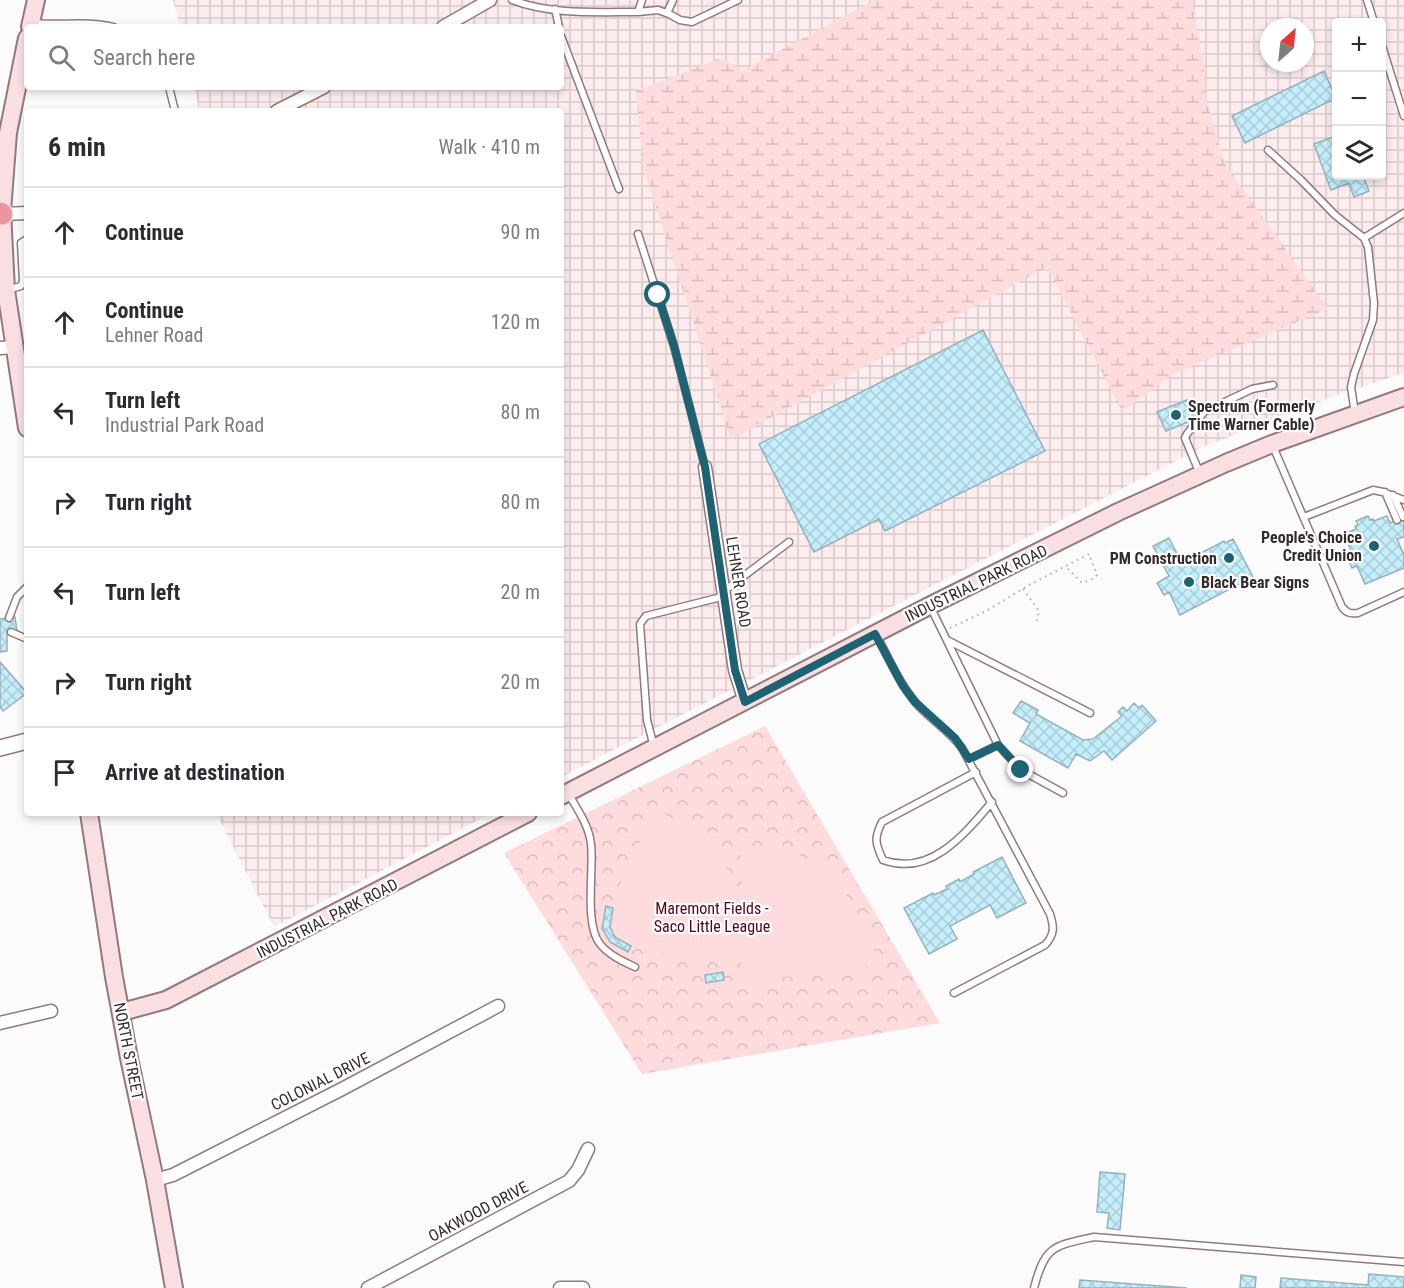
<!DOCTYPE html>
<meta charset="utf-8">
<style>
body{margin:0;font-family:"Roboto Condensed",sans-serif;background:#f7f7f7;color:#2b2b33}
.controls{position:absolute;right:18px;top:18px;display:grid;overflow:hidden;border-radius:6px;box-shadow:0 3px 9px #0003}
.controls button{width:54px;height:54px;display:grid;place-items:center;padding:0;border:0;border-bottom:2px solid #e1e1e2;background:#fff;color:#2b2b33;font:30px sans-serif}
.compass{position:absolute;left:1260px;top:18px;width:54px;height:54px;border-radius:50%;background:#fff;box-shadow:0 3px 9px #0003;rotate:27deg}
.stop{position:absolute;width:18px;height:18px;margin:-14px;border:4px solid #1d6373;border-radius:50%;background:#fff}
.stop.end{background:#1d6373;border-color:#fff;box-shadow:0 2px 6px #0008}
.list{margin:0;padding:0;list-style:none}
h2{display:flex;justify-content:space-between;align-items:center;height:78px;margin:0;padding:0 24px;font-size:26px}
h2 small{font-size:20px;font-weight:400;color:#7c7c81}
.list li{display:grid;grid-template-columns:39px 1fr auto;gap:18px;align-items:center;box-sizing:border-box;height:90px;padding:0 24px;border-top:2px solid #e1e1e2}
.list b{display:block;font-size:22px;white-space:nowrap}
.list p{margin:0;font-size:20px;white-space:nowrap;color:#7c7c81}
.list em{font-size:20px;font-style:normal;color:#7c7c81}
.icon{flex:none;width:33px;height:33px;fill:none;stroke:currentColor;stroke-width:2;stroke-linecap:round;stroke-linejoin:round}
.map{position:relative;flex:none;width:1404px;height:1288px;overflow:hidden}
.search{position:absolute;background:#fff;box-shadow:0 3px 9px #0003;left:24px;top:24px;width:540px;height:66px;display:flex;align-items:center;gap:15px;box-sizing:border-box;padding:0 21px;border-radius:6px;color:#7c7c81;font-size:22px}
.panel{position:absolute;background:#fff;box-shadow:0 3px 9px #0003;left:24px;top:108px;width:540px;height:708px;border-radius:6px}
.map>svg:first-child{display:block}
.industrial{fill:url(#industrial-grid);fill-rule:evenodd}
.wetland{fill:url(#wetland-marsh)}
.park{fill:url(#park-crowns)}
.pitch{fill:#fedbdd}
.building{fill:url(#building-cross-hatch);stroke:#95b1ba;stroke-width:1.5}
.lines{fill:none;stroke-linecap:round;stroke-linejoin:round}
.service-casing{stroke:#94797b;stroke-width:9}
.minor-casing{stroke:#94797b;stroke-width:15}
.tertiary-casing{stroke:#94797b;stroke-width:18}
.secondary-casing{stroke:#94797b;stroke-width:20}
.motorway-casing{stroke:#d7d4d5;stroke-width:24}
.path{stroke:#b1adae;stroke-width:2;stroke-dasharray:1.5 4.5;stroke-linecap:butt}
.service{stroke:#fff;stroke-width:6}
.minor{stroke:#fff;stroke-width:12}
.tertiary{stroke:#fff;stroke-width:15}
.secondary{stroke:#fadfe2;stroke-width:16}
.motorway{stroke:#ee949d;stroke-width:21}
.route{stroke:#1d6373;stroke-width:8}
.poi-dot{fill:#1d6373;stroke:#fff;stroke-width:2}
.labels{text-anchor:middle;stroke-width:4.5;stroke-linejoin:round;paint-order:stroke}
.poi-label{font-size:16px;font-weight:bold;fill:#352a2b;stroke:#fff;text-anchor:start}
.street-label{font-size:16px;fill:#352a2b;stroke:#fff}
.park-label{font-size:16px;fill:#570019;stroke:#fff}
</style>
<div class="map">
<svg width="1404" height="1288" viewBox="0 0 1404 1288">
<defs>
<pattern id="industrial-grid" width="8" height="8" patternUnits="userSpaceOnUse" patternTransform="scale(1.5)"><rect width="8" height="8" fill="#fceced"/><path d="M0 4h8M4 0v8" fill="none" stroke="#d9cbcb"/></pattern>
<pattern id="wetland-marsh" width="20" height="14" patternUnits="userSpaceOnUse" patternTransform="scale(1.5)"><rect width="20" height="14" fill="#fedbdd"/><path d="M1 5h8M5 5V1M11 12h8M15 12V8" fill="none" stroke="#dabcbe"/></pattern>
<pattern id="park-crowns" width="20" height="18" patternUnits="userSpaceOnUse" patternTransform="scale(1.5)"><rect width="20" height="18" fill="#fedbdd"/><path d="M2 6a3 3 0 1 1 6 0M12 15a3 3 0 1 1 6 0" fill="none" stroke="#dabcbe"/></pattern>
<pattern id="building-cross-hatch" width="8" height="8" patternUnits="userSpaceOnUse" patternTransform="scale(1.5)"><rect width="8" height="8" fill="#c4eefb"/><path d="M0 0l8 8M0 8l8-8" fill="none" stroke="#a9ccd7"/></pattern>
</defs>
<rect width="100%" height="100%" fill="#fbfbfb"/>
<!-- industrial -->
<path class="industrial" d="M173,0H1404V373L1337,395L1203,447L561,777V111H199L194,87H561V27H180ZM1336,22H1382V176H1336ZM1269,27H1305V63H1269Z
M216,813H492L274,927Z"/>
<!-- wetland -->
<path class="wetland" d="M875,0H1192L1203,60L1207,102L1225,164L1328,309L1173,374L1122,411L1047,267L731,439L643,167L636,91L721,58L743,70Z"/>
<!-- park -->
<path class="park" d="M765,726L940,1023L642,1074L504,853Z"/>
<!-- pitch -->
<path class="pitch" d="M656,811C670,817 686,823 698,833C732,860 757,923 736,964C708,959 634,954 616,937C595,919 646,833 656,811Z
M758,849C808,850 832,867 855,909C865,927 873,945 879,965L776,978L755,983L740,971L745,923L740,854Z"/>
<!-- building -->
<path class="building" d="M1324,71L1336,98L1245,143L1232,116Z
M1336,136V176H1363L1369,191L1354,197L1349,183L1331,190L1314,144Z
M983,330L1045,451L885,531L879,519L814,552L759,444Z
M1187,400L1195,419L1166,431L1157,412Z
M1368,516L1370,520L1373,519L1374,521L1387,516L1390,523L1404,517V537L1397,539L1404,555V568L1365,584L1357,566L1352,568L1346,555L1352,553L1344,534L1356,529L1355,526L1358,525L1356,521Z
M1169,538L1182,563L1224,541L1225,543L1233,539L1253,577L1180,615L1169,592L1164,595L1157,583L1169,576L1153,546Z
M15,617L17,631L7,632V651L0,652V619Z
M0,662L27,693L3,711L0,707Z
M1021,701L1038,710L1036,714L1083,740L1093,739L1122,716L1118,712L1123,707L1127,711L1134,703L1139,708L1142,705L1156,721L1112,760L1104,751L1090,761L1076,754L1068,768L1020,741L1030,723L1013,713Z
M1002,857L1026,903L997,918L990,905L950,926L957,939L929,954L904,908L933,893L934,895L947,889L946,886L959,879L960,882L974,874L973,872Z
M606,906L613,908L610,927L615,937L631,946L628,952L610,942L602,928Z
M723,972L724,980L706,983L705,975Z
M1100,1172L1125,1174L1120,1230L1107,1228L1109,1213L1097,1212Z
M1369,1274L1404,1277V1288H1280L1281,1278L1368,1285Z
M1241,1275L1256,1277L1255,1288H1240Z
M1080,1280L1187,1288H1079Z"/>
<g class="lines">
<!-- service casing -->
<g class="service-casing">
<path id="service" d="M512,0C551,15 597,12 638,12L642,0
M1367,0L1374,22
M555,9L559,27
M638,12L658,10L669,14L680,20L692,22L738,0
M667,13L673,0
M31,23C59,26 87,20 114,27
M561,36L619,189
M1382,46L1404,116
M169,87L175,111
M1268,150L1301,180L1335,215L1364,238L1368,247L1374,303L1373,320L1354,374L1351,387L1355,413
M638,234L674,346L705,467
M1364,238L1404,213
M7,290L21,286L23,281L21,243L27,239
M1272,444L1342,607C1347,613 1350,614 1358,613L1404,592
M1200,474L1185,438L1187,434L1204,412L1252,389L1273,385
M1385,492L1397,520
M1393,495L1403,517
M1304,517L1373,490L1383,492L1404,500
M724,591L789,542
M930,606L998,745L1021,770L1063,793
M9,618L17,597L27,587
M11,632L27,639
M876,634C888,657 899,683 916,703C930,719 949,730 962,748L1050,914C1054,927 1055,934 1045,945L954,993
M947,640L1090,713
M654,747L647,720L640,624L646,616L725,596
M969,759L998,745
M976,772L882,822C874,838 875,843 883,860C930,877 964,835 992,802
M568,793C577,809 589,825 591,844C594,870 584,924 600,944C609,955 622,961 635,967
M1034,1288C1045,1245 1054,1246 1094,1237L1404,1262"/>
</g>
<!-- minor casing -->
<g class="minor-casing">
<path id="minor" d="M443,27L490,0
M277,111L324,87
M2,214L27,213
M0,348L15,347
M705,467L735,670L745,702
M0,1023L51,1011
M155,1180L173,1175L342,1089L498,1006
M368,1288L569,1181L578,1170L588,1149
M560,1288H583"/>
</g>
<!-- tertiary casing -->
<g class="tertiary-casing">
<path id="tertiary" d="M0,748L27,741"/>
</g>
<!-- secondary casing -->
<g class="secondary-casing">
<path id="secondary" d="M30,27L36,0
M27,38L8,133L2,211L6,290L27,428
M561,796L929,606L1118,512L1226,463L1272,444L1404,397
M89,813L114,977L129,1058L155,1180L174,1288
M122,1012L166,1000L528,813"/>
</g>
<!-- motorway casing -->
<g class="motorway-casing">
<path id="motorway" d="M0,213L2,214"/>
</g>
<!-- path -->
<path class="path" d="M1023,589L1039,611L1036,624
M950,628L986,611L1031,584L1089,554L1097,575L1091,580L1082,583L1066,567"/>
<!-- service -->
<use href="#service" class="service"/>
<!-- minor -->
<use href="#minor" class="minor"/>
<!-- tertiary -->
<use href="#tertiary" class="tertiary"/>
<!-- secondary -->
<use href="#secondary" class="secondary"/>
<!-- motorway -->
<use href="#motorway" class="motorway"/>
</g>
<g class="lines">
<!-- route -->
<path class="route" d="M658,295L674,346L705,467L735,670L745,702L875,634L903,686L915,702L955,738L969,759L998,745L1021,770"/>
</g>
<!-- markers -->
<g class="poi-dot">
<circle cx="1176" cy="415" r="6"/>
<circle cx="1374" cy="546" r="6"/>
<circle cx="1229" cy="558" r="6"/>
<circle cx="1189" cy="582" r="6"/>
</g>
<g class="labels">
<!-- poi labels -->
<g class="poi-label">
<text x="1188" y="412">Spectrum (Formerly<tspan x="1188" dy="18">Time Warner Cable)</tspan></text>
<text x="1362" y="543" text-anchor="end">People's Choice<tspan x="1362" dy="18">Credit Union</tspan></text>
<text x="1217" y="564" text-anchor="end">PM Construction</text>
<text x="1201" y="588">Black Bear Signs</text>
</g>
<!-- street labels -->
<g class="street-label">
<text transform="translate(739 582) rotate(81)" y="6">LEHNER ROAD</text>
<text transform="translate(976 583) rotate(-26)" y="6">INDUSTRIAL PARK ROAD</text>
<text transform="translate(327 918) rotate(-27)" y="6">INDUSTRIAL PARK ROAD</text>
<text transform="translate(129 1051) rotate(79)" y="6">NORTH STREET</text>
<text transform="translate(320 1081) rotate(-27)" y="6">COLONIAL DRIVE</text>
<text transform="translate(478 1211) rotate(-28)" y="6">OAKWOOD DRIVE</text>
</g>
<!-- park labels -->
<g class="park-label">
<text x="712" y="914">Maremont Fields -<tspan x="712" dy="18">Saco Little League</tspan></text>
</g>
</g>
</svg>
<div class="controls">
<button>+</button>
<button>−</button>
<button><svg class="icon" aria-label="layers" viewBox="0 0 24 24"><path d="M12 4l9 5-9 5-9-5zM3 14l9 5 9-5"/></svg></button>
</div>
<svg class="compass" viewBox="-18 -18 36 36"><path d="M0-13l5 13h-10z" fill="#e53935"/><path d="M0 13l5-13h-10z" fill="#7c7c81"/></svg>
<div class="stop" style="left:658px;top:295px"></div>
<div class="stop end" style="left:1021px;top:770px"></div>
<div class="search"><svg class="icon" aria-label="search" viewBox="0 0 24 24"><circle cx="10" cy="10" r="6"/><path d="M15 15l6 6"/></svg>Search here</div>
<section class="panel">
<h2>6 min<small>Walk · 410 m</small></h2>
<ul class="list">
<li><svg class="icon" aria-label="ahead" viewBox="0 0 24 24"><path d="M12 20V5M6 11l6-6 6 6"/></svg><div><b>Continue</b></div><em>90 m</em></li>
<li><svg class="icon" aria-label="ahead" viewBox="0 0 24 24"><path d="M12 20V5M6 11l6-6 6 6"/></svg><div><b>Continue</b><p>Lehner Road</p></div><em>120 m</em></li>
<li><svg class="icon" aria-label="left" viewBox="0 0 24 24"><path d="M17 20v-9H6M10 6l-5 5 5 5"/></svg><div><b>Turn left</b><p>Industrial Park Road</p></div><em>80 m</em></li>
<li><svg class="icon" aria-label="right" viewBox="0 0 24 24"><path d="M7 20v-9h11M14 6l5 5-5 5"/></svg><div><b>Turn right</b></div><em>80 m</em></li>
<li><svg class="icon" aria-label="left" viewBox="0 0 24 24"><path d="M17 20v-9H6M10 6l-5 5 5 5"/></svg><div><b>Turn left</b></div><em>20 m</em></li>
<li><svg class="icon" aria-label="right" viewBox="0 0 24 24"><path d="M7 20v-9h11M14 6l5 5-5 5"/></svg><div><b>Turn right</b></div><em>20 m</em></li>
<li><svg class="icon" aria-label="arrive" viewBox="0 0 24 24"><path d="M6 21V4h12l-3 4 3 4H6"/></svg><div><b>Arrive at destination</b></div></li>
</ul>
</section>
</div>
